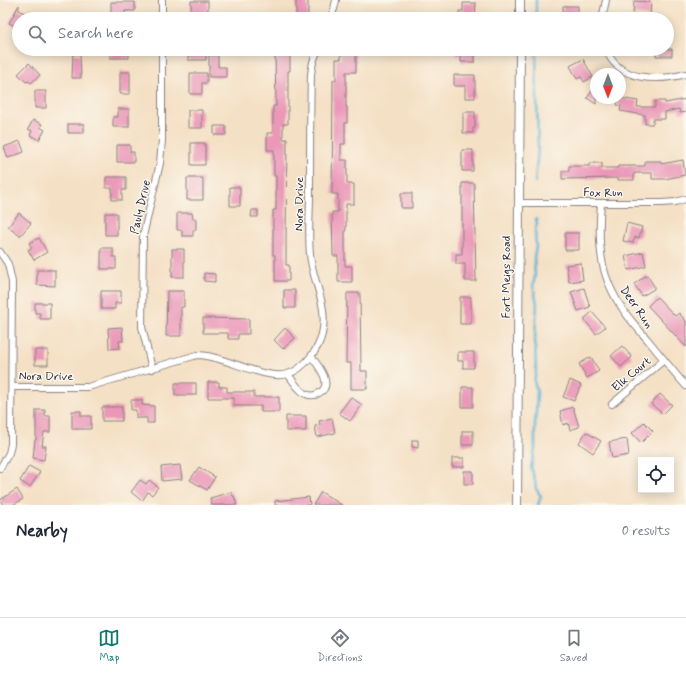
<!DOCTYPE html>
<style>
body{margin:0;font-family:Mynerve,sans-serif;background:#f6f6f7;color:#1f2937}
.controls{position:absolute;right:12px;bottom:12px;display:grid;overflow:hidden;border-radius:0px;box-shadow:0 2px 10px #0003}
.controls button{width:36px;height:36px;display:grid;place-items:center;padding:0;border:0;border-bottom:1px solid #e0e1e3;background:#fff;color:#1f2937;font:20px sans-serif}
.compass{position:absolute;left:590px;top:68px;width:36px;height:36px;border-radius:50%;background:#fff;box-shadow:0 2px 10px #0003;rotate:180deg}
.list{margin:0;padding:0;list-style:none}
h2{display:flex;justify-content:space-between;align-items:center;height:52px;margin:0;padding:0 16px;font-size:17px}
h2 small{font-size:13px;font-weight:400;color:#747a83}
.icon{flex:none;width:22px;height:22px;fill:none;stroke:currentColor;stroke-width:2;stroke-linecap:round;stroke-linejoin:round}
.map{position:relative;flex:none;width:686px;height:505px;overflow:hidden}
.search{position:absolute;background:#fff;box-shadow:0 2px 10px #0003;left:12px;right:12px;top:12px;height:44px;display:flex;align-items:center;gap:10px;box-sizing:border-box;padding:0 14px;border-radius:22px;color:#747a83;font-size:15px}
.sheet{height:112px;background:#fff}
nav{display:flex;justify-content:space-around;align-items:center;box-sizing:border-box;height:56px;border-top:1px solid #e0e1e3;background:#fff;font-size:11px;color:#747a83}
nav a{display:grid;justify-items:center;gap:2px}
nav .on{color:#0f766e}
.map>svg:first-child{display:block}
.lines{fill:none;stroke-linecap:round;stroke-linejoin:round}
.stream{stroke:#58b1d5;stroke-width:2.5}
.building{fill:#ea97b8}
.street-casing{stroke:#8b8180;stroke-width:8}
.secondary-casing{stroke:#8b8180;stroke-width:10}
.street{stroke:#fff;stroke-width:6}
.secondary{stroke:#fff;stroke-width:8}
.labels{text-anchor:middle;stroke-width:3;stroke-linejoin:round;paint-order:stroke}
.street-label{font-size:12px;fill:#22223b;stroke:#fbf7ec}
</style>
<div class="map">
<svg width="686" height="505" viewBox="0 0 686 505">
<rect width="100%" height="100%" fill="#fbf7ec"/>
<filter id="ink" filterUnits="userSpaceOnUse"><feTurbulence type="fractalNoise" baseFrequency=".025" numOctaves="2"/><feDisplacementMap in="SourceGraphic" scale="8" xChannelSelector="R" yChannelSelector="G"/><feConvolveMatrix kernelMatrix="1 2 1 2 8 2 1 2 1" color-interpolation-filters="sRGB"/></filter>
<filter id="wash" filterUnits="userSpaceOnUse"><feTurbulence type="fractalNoise" baseFrequency=".012" numOctaves="4" result="noise"/><feDisplacementMap in="SourceGraphic" scale="16" xChannelSelector="R" yChannelSelector="G"/><feGaussianBlur stdDeviation="0.9" result="paint"/><feColorMatrix in="noise" values="0 0 0 0 0 0 0 0 0 0 0 0 0 0 0 0 0 1.4 0 .05"/><feComposite in="paint" operator="in"/></filter>
<g filter="url(#wash)">
<rect width="100%" height="100%" fill="#f4e0c5"/>
<g class="lines">
<!-- stream -->
<path class="stream" d="M536,0V19
M535,182L538,149L536,49
M536,219L537,224L535,231L536,247L534,257L535,276L533,286L537,303L535,338L536,373L534,381L537,392L536,413L535,422V449L531,467L535,481L536,489L541,496L538,505"/>
</g>
<g id="blocks">
<!-- building -->
<path class="building" d="M296,0H308V18H296Z
M191,1H208V19H197V13H191Z
M634,1L651,2L650,16L633,14Z
M111,2H135V11H125V19H111Z
M463,3H476L475,19H459V11H463Z
M19,5V10L35,19H19V28L9,23Z
M563,6H578V19H563Z
M110,49H129V58H110Z
M188,49H206V60H188Z
M456,49H472V52H475V62H461V56H456Z
M656,49H672V56H656Z
M73,54H80L81,78H72Z
M275,54H290V71H288V124H283V139H287L286,239V265H289V281H275V255H273V210H276V176H274V150H267V133H273V106H276Z
M341,54H356V72H346V107H347V123H345V144H341V160H347V184H354V204H346V230H345V266H352V282H338V256H333L332,212H338V194H332L333,80H336V59H341Z
M209,55H218V67H226V77H209Z
M583,59L593,77L584,82L581,77L577,79L570,66Z
M29,63L40,75L31,83L28,81L26,82L18,74Z
M120,72H130V94H120Z
M190,73H207V83H202V94H190Z
M454,75H475V98H465V86H454Z
M596,85V104L587,98Z
M35,91H46V108H35Z
M618,98L638,101L637,107H655V101H665V103L686,99V112L680,113L679,109L665,112V119H653V124H645V115L620,111L621,106L617,105Z
M118,109H129V127H113V117H118Z
M188,110H202V128H188Z
M463,112H475V128H473V133H463Z
M33,120L42,124L40,127L45,130L39,140L30,135L32,131L28,129Z
M68,124H84V133H68Z
M214,126H226V135H214Z
M20,141L24,152L8,158L4,147Z
M191,143H205V165H191Z
M117,145H130V152H134V162H117Z
M462,150H473V171H462Z
M683,160L685,175L665,179H652V173H634V180H618V178L562,179V171H569V166H589V163H602V168H618V166H645V161H661V164Z
M106,177H126V190H122V200H112V188H106Z
M187,178H203V200H187Z
M462,183H474L476,281H465V264H456V254H462Z
M230,187H240V206H230Z
M401,193H412V208H401Z
M252,210H258V217H251Z
M19,213L31,223L20,236L8,227Z
M105,213H117V235H105Z
M177,213H192L193,219H196V230H193V236H182V230H177Z
M627,223L642,227L639,238L635,237L633,243L623,241Z
M565,233H579V250H565Z
M39,238L47,252L34,260L28,250L32,248L29,243Z
M101,248H113V257H116V269H101Z
M172,249H184V277H172Z
M643,252L646,266L628,270L625,256Z
M581,263L583,280L569,282L566,265Z
M37,270H55V286L37,285Z
M204,273L215,274V282L204,281Z
M647,275L654,286V289L642,296L634,284Z
M584,288L590,307L578,311L571,292Z
M284,290H295V308H284Z
M101,291H121V303H115V309H101Z
M167,291H184V307H181V336H166Z
M347,293H360L361,371H367V389H351V363H346Z
M460,297H471V324H460Z
M657,297L675,316L679,313L686,321V347L648,306Z
M35,303H50V319H40V313H35Z
M592,312L605,327L596,334L584,319Z
M203,318L249,319V334H238V339H228V333H203Z
M122,327L123,341H119L120,348L109,349L108,328Z
M285,328L295,338L283,349L274,340Z
M622,346L632,357L621,367L611,356Z
M35,350H48V365H35Z
M458,352H474V368H463V361H458Z
M591,357L599,371L587,378L579,364Z
M570,380L581,385L574,401L563,397Z
M208,382H219V387H227V392H254V397H279V412H261V406H234V398H208Z
M175,383H196V395H175Z
M462,387H473V407H462Z
M660,394L672,405L663,414L651,404Z
M351,397L362,405L350,421L339,413Z
M131,400H142V405L154,406V423H147V418H136V410H131Z
M102,407H122V421H102Z
M573,407L579,427L570,430L568,423L563,425L560,411Z
M36,410H45V416H50V432H44L42,446H46L44,460L33,458L35,440H36Z
M72,411H81V416H91V429H72Z
M286,416H306V431H286Z
M332,418L335,433L317,437L315,426L320,425L319,421Z
M644,422L653,431L641,443L632,433Z
M462,431H473V445H462Z
M586,432L601,441L593,453L579,443Z
M627,439L629,455L612,458L609,442Z
M412,440H418V448L412,447Z
M452,458H464V467H452Z
M180,465L182,479L162,481L161,467Z
M29,466L40,472L30,487L20,481Z
M199,467L215,477L207,490L190,480Z
M464,471H473V484H464Z
M140,480L146,484L149,480L158,487L152,495L148,492L142,501L131,492Z
M17,489L23,499L13,505H3L0,500Z
M231,492L233,496H234L237,505H212L210,498Z
M321,492L342,505H313Z
M309,497L310,505H275V501Z"/>
</g>
</g>
<g filter="url(#ink)">
<use href="#blocks" fill-opacity="0" stroke="#8b8180" stroke-width="1"/>
<g class="lines">
<!-- street casing -->
<g class="street-casing">
<path id="street" d="M162,19V0
M330,19L334,9L336,0
M602,19L606,0
M606,49C618,82 658,81 686,74
M519,203H662L675,202L686,199
M601,203C599,226 598,253 606,276C614,301 630,320 647,339C660,355 673,371 686,386
M0,252L8,264L12,282L11,444L9,453L0,468
M152,369L142,327L143,236L160,163L162,140V49
M288,374C292,380 298,389 304,393C309,396 315,396 319,393C335,385 317,364 311,356
M12,387H88L197,355C224,355 264,381 288,374C304,369 319,349 322,334C329,305 312,281 310,254C308,234 310,213 310,193C310,153 310,114 311,74L313,62L318,49
M612,404L664,360"/>
</g>
<!-- secondary casing -->
<g class="secondary-casing">
<path id="secondary" d="M520,19V0
M517,505L520,49"/>
</g>
<!-- street -->
<use href="#street" class="street"/>
<!-- secondary -->
<use href="#secondary" class="secondary"/>
</g>
</g>
<g class="labels">
<!-- street labels -->
<g class="street-label">
<text x="603" y="196">Fox Run</text>
<text transform="translate(299 204) rotate(-90)" y="4">Nora Drive</text>
<text transform="translate(140 207) rotate(-77)" y="4">Pauly Drive</text>
<text transform="translate(506 277) rotate(-90)" y="4">Fort Meigs Road</text>
<text transform="translate(637 307) rotate(55)" y="4">Deer Run</text>
<text transform="translate(631 374) rotate(-40)" y="4">Elk Court</text>
<text x="46" y="380">Nora Drive</text>
</g>
</g>
</svg>
<div class="controls">
<button><svg class="icon" aria-label="locate" viewBox="0 0 24 24"><circle cx="12" cy="12" r="6"/><path d="M12 2v4M12 18v4M2 12h4M18 12h4"/></svg></button>
</div>
<svg class="compass" viewBox="-18 -18 36 36"><path d="M0-13l5 13h-10z" fill="#e53935"/><path d="M0 13l5-13h-10z" fill="#747a83"/></svg>
<div class="search"><svg class="icon" aria-label="search" viewBox="0 0 24 24"><circle cx="10" cy="10" r="6"/><path d="M15 15l6 6"/></svg>Search here</div>
</div>
<section class="sheet">
<h2>Nearby<small>0 results</small></h2>
<ul class="list">
</ul>
</section>
<nav>
<a class="on"><svg class="icon" aria-label="map" viewBox="0 0 24 24"><path d="M3 6l6-2 6 2 6-2v14l-6 2-6-2-6 2zM9 4v14M15 6v14"/></svg>Map</a>
<a><svg class="icon" aria-label="directions" viewBox="0 0 24 24"><path d="M12 3l9 9-9 9-9-9zM9 14v-3h6M13 9l2 2-2 2"/></svg>Directions</a>
<a><svg class="icon" aria-label="saved" viewBox="0 0 24 24"><path d="M7 4h10v16l-5-4-5 4z"/></svg>Saved</a>
</nav>
